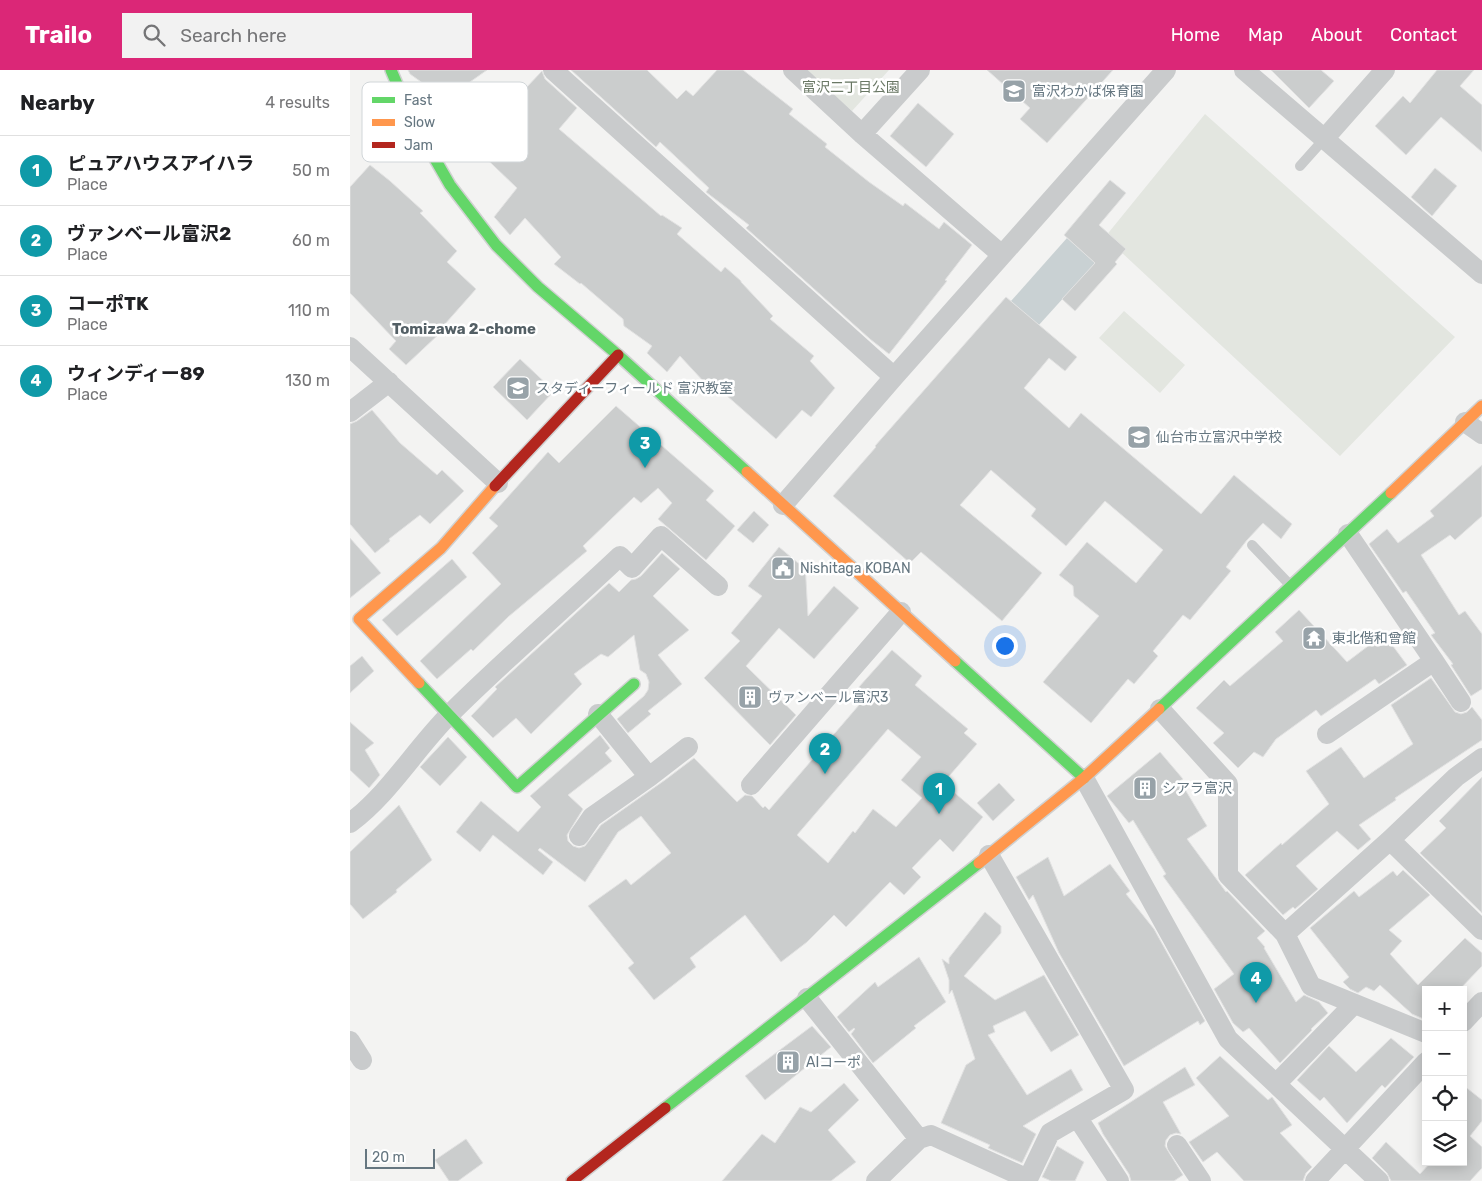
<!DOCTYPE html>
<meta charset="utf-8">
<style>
body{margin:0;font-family:Rubik,"Noto Sans JP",sans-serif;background:#f2f2f2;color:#202124}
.controls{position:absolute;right:15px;bottom:15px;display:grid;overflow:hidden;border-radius:0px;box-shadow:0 2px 12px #0003}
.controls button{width:45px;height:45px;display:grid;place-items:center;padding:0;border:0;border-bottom:1px solid #e0e0e0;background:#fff;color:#202124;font:25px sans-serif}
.scale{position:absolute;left:15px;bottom:12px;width:70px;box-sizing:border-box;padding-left:5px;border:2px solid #657680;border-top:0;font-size:14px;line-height:18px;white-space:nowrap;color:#657680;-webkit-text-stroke:4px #fff;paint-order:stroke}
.you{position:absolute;left:654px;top:575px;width:18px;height:18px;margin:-12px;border:4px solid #fff;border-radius:50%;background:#1a73e8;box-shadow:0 0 0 8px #1a73e833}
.badge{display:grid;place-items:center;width:32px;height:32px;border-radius:50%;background:#db2777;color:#fff;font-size:16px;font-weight:700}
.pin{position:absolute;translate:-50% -41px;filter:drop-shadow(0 1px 2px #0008)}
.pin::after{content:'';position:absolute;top:26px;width:18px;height:15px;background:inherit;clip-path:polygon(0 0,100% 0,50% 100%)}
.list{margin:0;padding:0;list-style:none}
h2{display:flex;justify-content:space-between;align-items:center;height:65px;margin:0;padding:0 20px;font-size:21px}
h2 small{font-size:16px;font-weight:400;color:#757577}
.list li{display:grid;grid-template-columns:32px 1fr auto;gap:15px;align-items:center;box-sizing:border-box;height:70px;padding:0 20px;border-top:1px solid #e0e0e0}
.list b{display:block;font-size:19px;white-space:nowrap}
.list p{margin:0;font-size:16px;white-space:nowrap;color:#757577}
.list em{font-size:16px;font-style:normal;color:#757577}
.icon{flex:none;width:28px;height:28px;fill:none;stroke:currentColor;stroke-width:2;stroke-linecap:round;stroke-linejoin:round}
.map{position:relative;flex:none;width:1132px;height:1111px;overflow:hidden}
header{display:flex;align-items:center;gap:30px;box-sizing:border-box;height:70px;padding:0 25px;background:#db2777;color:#fff}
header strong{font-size:24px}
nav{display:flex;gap:28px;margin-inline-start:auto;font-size:18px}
.search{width:350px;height:45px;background:#f2f2f2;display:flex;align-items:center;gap:12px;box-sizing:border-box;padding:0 18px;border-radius:0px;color:#757577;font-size:19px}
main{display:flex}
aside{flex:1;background:#fff}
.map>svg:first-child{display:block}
.green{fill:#e3e6e0}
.water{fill:#c9d1d3}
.building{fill:#cbcdcd;stroke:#e2e2e2;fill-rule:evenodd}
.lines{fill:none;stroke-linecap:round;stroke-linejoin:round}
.fast-casing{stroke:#d0d1d1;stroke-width:14}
.slow-casing{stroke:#d0d1d1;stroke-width:14}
.jam-casing{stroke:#d0d1d1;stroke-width:14}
.lane{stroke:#c9cbcc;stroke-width:10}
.street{stroke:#c9cbcc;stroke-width:20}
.fast{stroke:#63d668;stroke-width:11}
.slow{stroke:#ff974d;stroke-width:11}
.jam{stroke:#b3261e;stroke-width:11}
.labels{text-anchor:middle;stroke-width:5;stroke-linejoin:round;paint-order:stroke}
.park-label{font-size:14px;fill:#697764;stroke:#fff}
.poi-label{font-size:14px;fill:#657680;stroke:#fff;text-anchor:start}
.neighbourhood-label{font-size:15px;font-weight:bold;fill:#535f65;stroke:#fff}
.key{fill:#fff;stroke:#d1d6d9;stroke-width:1}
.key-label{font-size:14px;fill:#657680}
</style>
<header>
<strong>Trailo</strong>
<div class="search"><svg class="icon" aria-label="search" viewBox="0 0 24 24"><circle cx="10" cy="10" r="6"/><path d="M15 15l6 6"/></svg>Search here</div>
<nav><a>Home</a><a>Map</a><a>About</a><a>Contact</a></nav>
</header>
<main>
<aside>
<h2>Nearby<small>4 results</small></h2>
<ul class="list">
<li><span class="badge" style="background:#0f9aa8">1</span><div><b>ピュアハウスアイハラ</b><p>Place</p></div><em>50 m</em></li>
<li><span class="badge" style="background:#0f9aa8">2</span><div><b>ヴァンベール富沢2</b><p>Place</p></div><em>60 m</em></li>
<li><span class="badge" style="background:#0f9aa8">3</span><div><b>コーポTK</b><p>Place</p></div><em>110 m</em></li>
<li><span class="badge" style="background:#0f9aa8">4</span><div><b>ウィンディー89</b><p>Place</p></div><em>130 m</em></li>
</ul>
</aside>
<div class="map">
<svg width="1132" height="1111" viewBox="0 0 1132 1111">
<rect width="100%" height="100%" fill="#f3f3f2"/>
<!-- green -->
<path class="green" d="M456,0H539L502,41Z
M855,44L1105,267L990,386L755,167Z
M774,241L835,295L810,323L749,268Z"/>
<!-- water -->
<path class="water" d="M717,168L745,193L688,256L661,231Z"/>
<!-- building -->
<path class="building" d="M58,0H137L110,19L75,40L66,20L74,14L60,4Z
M221,0H297L327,29L336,20L343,26L367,0H393L443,39L439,44L477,74L475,77L519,112L553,136L555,133L589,159L594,152L622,175L595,210L597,211L539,284L520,269L396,158L399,155L356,122L359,118L310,72L306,77Z
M637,0H763L697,73L670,49L680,38Z
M921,0H971L984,11L959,38Z
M1087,0H1124L1110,16L1132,35V82L1091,47L1056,85L1025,56L1053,26L1060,33Z
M192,1L195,9L227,38L209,59L311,146L312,145L332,158L327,164L371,202L375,197L391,211V212L423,246L420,249L464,286L460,291L485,318L461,347L452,340L426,369L359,310L355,313L330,286L317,302L297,283L302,276L274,256L273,249L231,213L230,214L204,194L211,187L175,148L160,165L146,149L144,147L167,118L122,75Z
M568,33L604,64L576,97L540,66Z
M20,95L40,111L73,141L70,143L107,181L97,192L126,219L87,263L89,264L56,295L39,279L46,271L0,223V117Z
M1085,98L1107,116L1082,146L1061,127Z
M760,110L776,123L749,155L776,179L765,192L767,194L725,241L712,229L745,193L714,165Z
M656,227L727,287L715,301L699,288L674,318L719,358L731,343L851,444L884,405L942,454L931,469L913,453L897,470L876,497L881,501L840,550L833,545L803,581L808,586L784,614L778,609L741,653L693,612L749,546L724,526L723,516L709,505L737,472L786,513L813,480L755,431L716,476L681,446L686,439L641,400L610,435L692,503L652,551L571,482L560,493L483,426L526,377L525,376Z
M170,289L204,321L177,350L143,317Z
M266,336L364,421L356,430L385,456L356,490L308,449L322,433L308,418L291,433L284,427L233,476L237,481L158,547L123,581L121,579L87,609L70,591L151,514L122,483L148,456L139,448L198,382L209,393Z
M22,340L50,373L87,405L92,400L114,421L80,454L70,445L39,469L40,471L25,483L0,454V354L7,351Z
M1132,395V446L1105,470L1100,465L1071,485L1109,545L1115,541L1132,564V619L1121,626L1101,595L1103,594L1081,565L1085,563L1056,521L1053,523L1019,474L1037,459L1048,473L1084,446L1080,441Z
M404,441L419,455L403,473L387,460Z
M0,468L31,503L0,528Z
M429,477L448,493L455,492L458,546L484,516L509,538L464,589L429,558L396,596L446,645L420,675L354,608L390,571L381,563L412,526L398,516Z
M312,483L330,499L303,526L339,560L308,585L332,614L298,641L301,644L278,663L267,649L294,626L298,620L299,612L296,604L290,600L284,565L258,587L251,584L224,604L232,614L181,664L166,648L143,668L121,646L147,619L145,617L259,513L269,522L281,510L286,509L291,506Z
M102,489L117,507L47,566L32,550Z
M949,540L997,592L1034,564L1057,595L1029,614L1025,609L971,646L966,640L926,669L913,687L904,682L888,698L863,673L874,663L846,638L874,610L880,616L933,571L925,562Z
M542,580L572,606L565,615L618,659L614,663L627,674L593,713L633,747L603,782L590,769L562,798L571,807L554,825L540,812L496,857L484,845L457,872L431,892L395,845L340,888L346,897L304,930L278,898L284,893L238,836L276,809L281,815L321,783L291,746L268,762L235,812L190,778L188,780L203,792L193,805L143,765L130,782L106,762L131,731L168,762L191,737L180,726L250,665L260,678L255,683L262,691L218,725L233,739L217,765L218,771L223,776L229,778L235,776L251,755L315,710L344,688L387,732L395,725L402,726L413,738L415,736L419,740L509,635L500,627ZM538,659L571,687L551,710L572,728L546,757L523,739L505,763L503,761L478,793L447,765Z
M12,586L24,601L0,623V596Z
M1081,608L1105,642L1111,644L1117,642L1122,637L1132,650V670L1045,728L1046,730L1009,755L1021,769L1008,780L987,761L946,796L968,819L945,839L943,837L933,845L895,805L931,773L932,775L979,734L956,701L991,677L1014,708L1063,674L1041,635Z
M0,652L24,673L15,680L30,705L19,718L0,700Z
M98,667L117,687L90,716L70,697Z
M810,682L833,709L830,711L857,756L837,769L876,822L877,821L915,861L907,868L915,877L914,878L946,932L954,925L969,932L978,943L961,959L962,960L930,993L899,958L893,962L883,953L864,919L884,904L813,806L816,804L783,750L779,753L757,726Z
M1132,707V843L1070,783L1096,758L1089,751Z
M649,713L665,730L643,751L627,733Z
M49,735L82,790L46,820L47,822L13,849L0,834V782Z
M698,787L714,826L760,794L780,821L776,824L804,859L855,951L850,955L848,951L774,996L709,883L683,825L679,830L666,807Z
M1053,800L1080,825L1039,860L1052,871L1040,884L1068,915L1115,868L1132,883V896L1109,920H1072L1076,924V950L1062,944L1030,915L1024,921L1016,917L1008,923L1000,919L993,912L999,907L960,858L1004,821L1009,827L1043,801L1047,806Z
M635,842L651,856V863L614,906L645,930L694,905L729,965L701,982L675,941L643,956L645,962L638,965L677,1025L721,999L733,1020L673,1056L686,1064L672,1093L638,1078L640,1075L591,1053L616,995L625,989L602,920L599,924V910L592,889L599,894V888Z
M569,887L596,932L564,956L566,958L523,993L501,964L505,959L504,958L499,962L487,947L525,912L528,917Z
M462,956L481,977L415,1030L395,1006Z
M1041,968L1064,987L1035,1018L1032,1015L997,1053L974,1027L970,1031L947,1010L979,976L1006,1002Z
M870,986L918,1030L922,1027L942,1055L930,1063L962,1097L956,1103L953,1111H894L867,1082L853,1092L839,1072L879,1046L846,1008Z
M835,997L845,1015L813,1032L831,1064L826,1063L820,1065L816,1070L815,1076L833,1105L824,1111H781L779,1104L753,1064L748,1053Z
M494,1013L509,1030L478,1060L506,1092L481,1111H372L412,1064L425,1073L450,1037L461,1042Z
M1113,1015L1132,1030V1051L1120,1066L1132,1077V1098L1120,1111H1041L1037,1103L1022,1088L1036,1072L1070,1104L1081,1092H1113Z
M116,1069L133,1093L108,1111H99L85,1090Z
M707,1076L734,1092L725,1111H701L692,1107Z"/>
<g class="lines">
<!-- fast casing -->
<g class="fast-casing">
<path id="fast" d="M41,0L62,49L100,115L146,175L188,217L268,285L397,402
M605,591L734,708
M69,613L167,717L284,614
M809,639L1041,423
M315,1038L629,793"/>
</g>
<!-- slow casing -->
<g class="slow-casing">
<path id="slow" d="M397,402L605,591
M1041,423L1132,336
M69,613L9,549L91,478L145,416
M629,793L734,708L809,639"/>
</g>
<!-- jam casing -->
<g class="jam-casing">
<path id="jam" d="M145,416L268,285
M222,1111L315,1038"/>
</g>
<!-- lane -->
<path class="lane" d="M950,96L975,68
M902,475L941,516"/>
<!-- street -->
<path class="street" d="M203,0L544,307
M443,0L512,64L652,185
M894,0L1132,204
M512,64L570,0
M975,68L1035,0
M0,277L148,413
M0,342L39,312
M1115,352L1132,364
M433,435L544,307L816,0
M998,464L1084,591L1111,632
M810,639L878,714V805L935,864L961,916L1076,963
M248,644L299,707
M977,664L1084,591
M734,708L878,969L1029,1111
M401,715L551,542
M0,753C40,723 65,679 100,644C155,589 214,539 270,486L282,498L311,466L368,516
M229,766L242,747L299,707L338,677
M1040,770L1132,860
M639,785L774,1020L700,1063L677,1111
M935,864L1040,770L1106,707L1132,688
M457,928L569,1069L581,1065L678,1109
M1113,952L1132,932
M0,971L12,990
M926,1014L1004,934
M727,1047L769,1111
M827,1075L851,1111
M526,1111L569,1069
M965,1111L1076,992"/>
<!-- fast -->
<use href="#fast" class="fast"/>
<!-- slow -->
<use href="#slow" class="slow"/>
<!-- jam -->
<use href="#jam" class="jam"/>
</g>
<!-- icons -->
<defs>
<g id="school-square" transform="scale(1.25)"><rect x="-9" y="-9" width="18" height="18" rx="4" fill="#97a2a8" stroke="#fff"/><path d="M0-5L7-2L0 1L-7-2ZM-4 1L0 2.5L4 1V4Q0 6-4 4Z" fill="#fff"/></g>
<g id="civic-square" transform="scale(1.25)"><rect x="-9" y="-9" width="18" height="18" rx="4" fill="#97a2a8" stroke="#fff"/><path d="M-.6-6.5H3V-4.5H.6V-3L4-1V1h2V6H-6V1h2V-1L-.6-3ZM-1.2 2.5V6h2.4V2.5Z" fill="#fff"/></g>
<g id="temple-square" transform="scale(1.25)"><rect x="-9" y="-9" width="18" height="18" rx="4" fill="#97a2a8" stroke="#fff"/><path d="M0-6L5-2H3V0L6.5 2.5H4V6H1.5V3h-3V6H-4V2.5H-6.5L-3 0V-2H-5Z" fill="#fff"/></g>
<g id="building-square" transform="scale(1.25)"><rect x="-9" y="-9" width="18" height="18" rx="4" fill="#97a2a8" stroke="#fff"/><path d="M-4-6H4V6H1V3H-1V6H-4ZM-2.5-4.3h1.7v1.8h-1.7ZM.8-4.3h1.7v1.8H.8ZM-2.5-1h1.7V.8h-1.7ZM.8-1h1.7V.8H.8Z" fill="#fff"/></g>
</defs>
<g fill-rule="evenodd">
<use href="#school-square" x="664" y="21"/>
<use href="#school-square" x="168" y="318"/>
<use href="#school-square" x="789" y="367"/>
<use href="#civic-square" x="433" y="498"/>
<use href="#temple-square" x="964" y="568"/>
<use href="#building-square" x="400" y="627"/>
<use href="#building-square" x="795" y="718"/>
<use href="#building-square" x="438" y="992"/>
</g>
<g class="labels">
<!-- park labels -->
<g class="park-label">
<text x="501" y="22">富沢二丁目公園</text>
</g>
<!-- poi labels -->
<g class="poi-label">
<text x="682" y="26">富沢わかば保育園</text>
<text x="186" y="323">スタディーフィールド 富沢教室</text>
<text x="806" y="372">仙台市立富沢中学校</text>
<text x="450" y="503">Nishitaga KOBAN</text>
<text x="982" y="573">東北偕和曾館</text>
<text x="418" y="632">ヴァンベール富沢3</text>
<text x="812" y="723">シアラ富沢</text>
<text x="456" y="997">AIコーポ</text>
</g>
<!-- neighbourhood labels -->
<g class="neighbourhood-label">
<text x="114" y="264">Tomizawa 2-chome</text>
</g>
</g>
<!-- legend -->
<rect x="12" y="12" width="166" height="80" rx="8" class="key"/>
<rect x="22" y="27" width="23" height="6" fill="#63d668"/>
<rect x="22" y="49" width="23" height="7" fill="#ff974d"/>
<rect x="22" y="72" width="23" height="6" fill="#b3261e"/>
<g class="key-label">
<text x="54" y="35">Fast</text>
<text x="54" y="57">Slow</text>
<text x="54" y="80">Jam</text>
</g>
</svg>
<div class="controls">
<button>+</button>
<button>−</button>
<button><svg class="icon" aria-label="locate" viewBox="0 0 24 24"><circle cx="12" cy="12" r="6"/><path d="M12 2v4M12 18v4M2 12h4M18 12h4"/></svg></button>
<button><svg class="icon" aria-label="layers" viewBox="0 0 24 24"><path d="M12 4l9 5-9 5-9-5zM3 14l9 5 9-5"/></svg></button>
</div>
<div class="scale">20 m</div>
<div class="you"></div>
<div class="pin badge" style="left:589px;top:744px;background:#0f9aa8">1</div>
<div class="pin badge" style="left:475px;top:704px;background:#0f9aa8">2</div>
<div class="pin badge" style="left:295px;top:398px;background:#0f9aa8">3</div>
<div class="pin badge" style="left:906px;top:933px;background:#0f9aa8">4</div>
</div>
</main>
